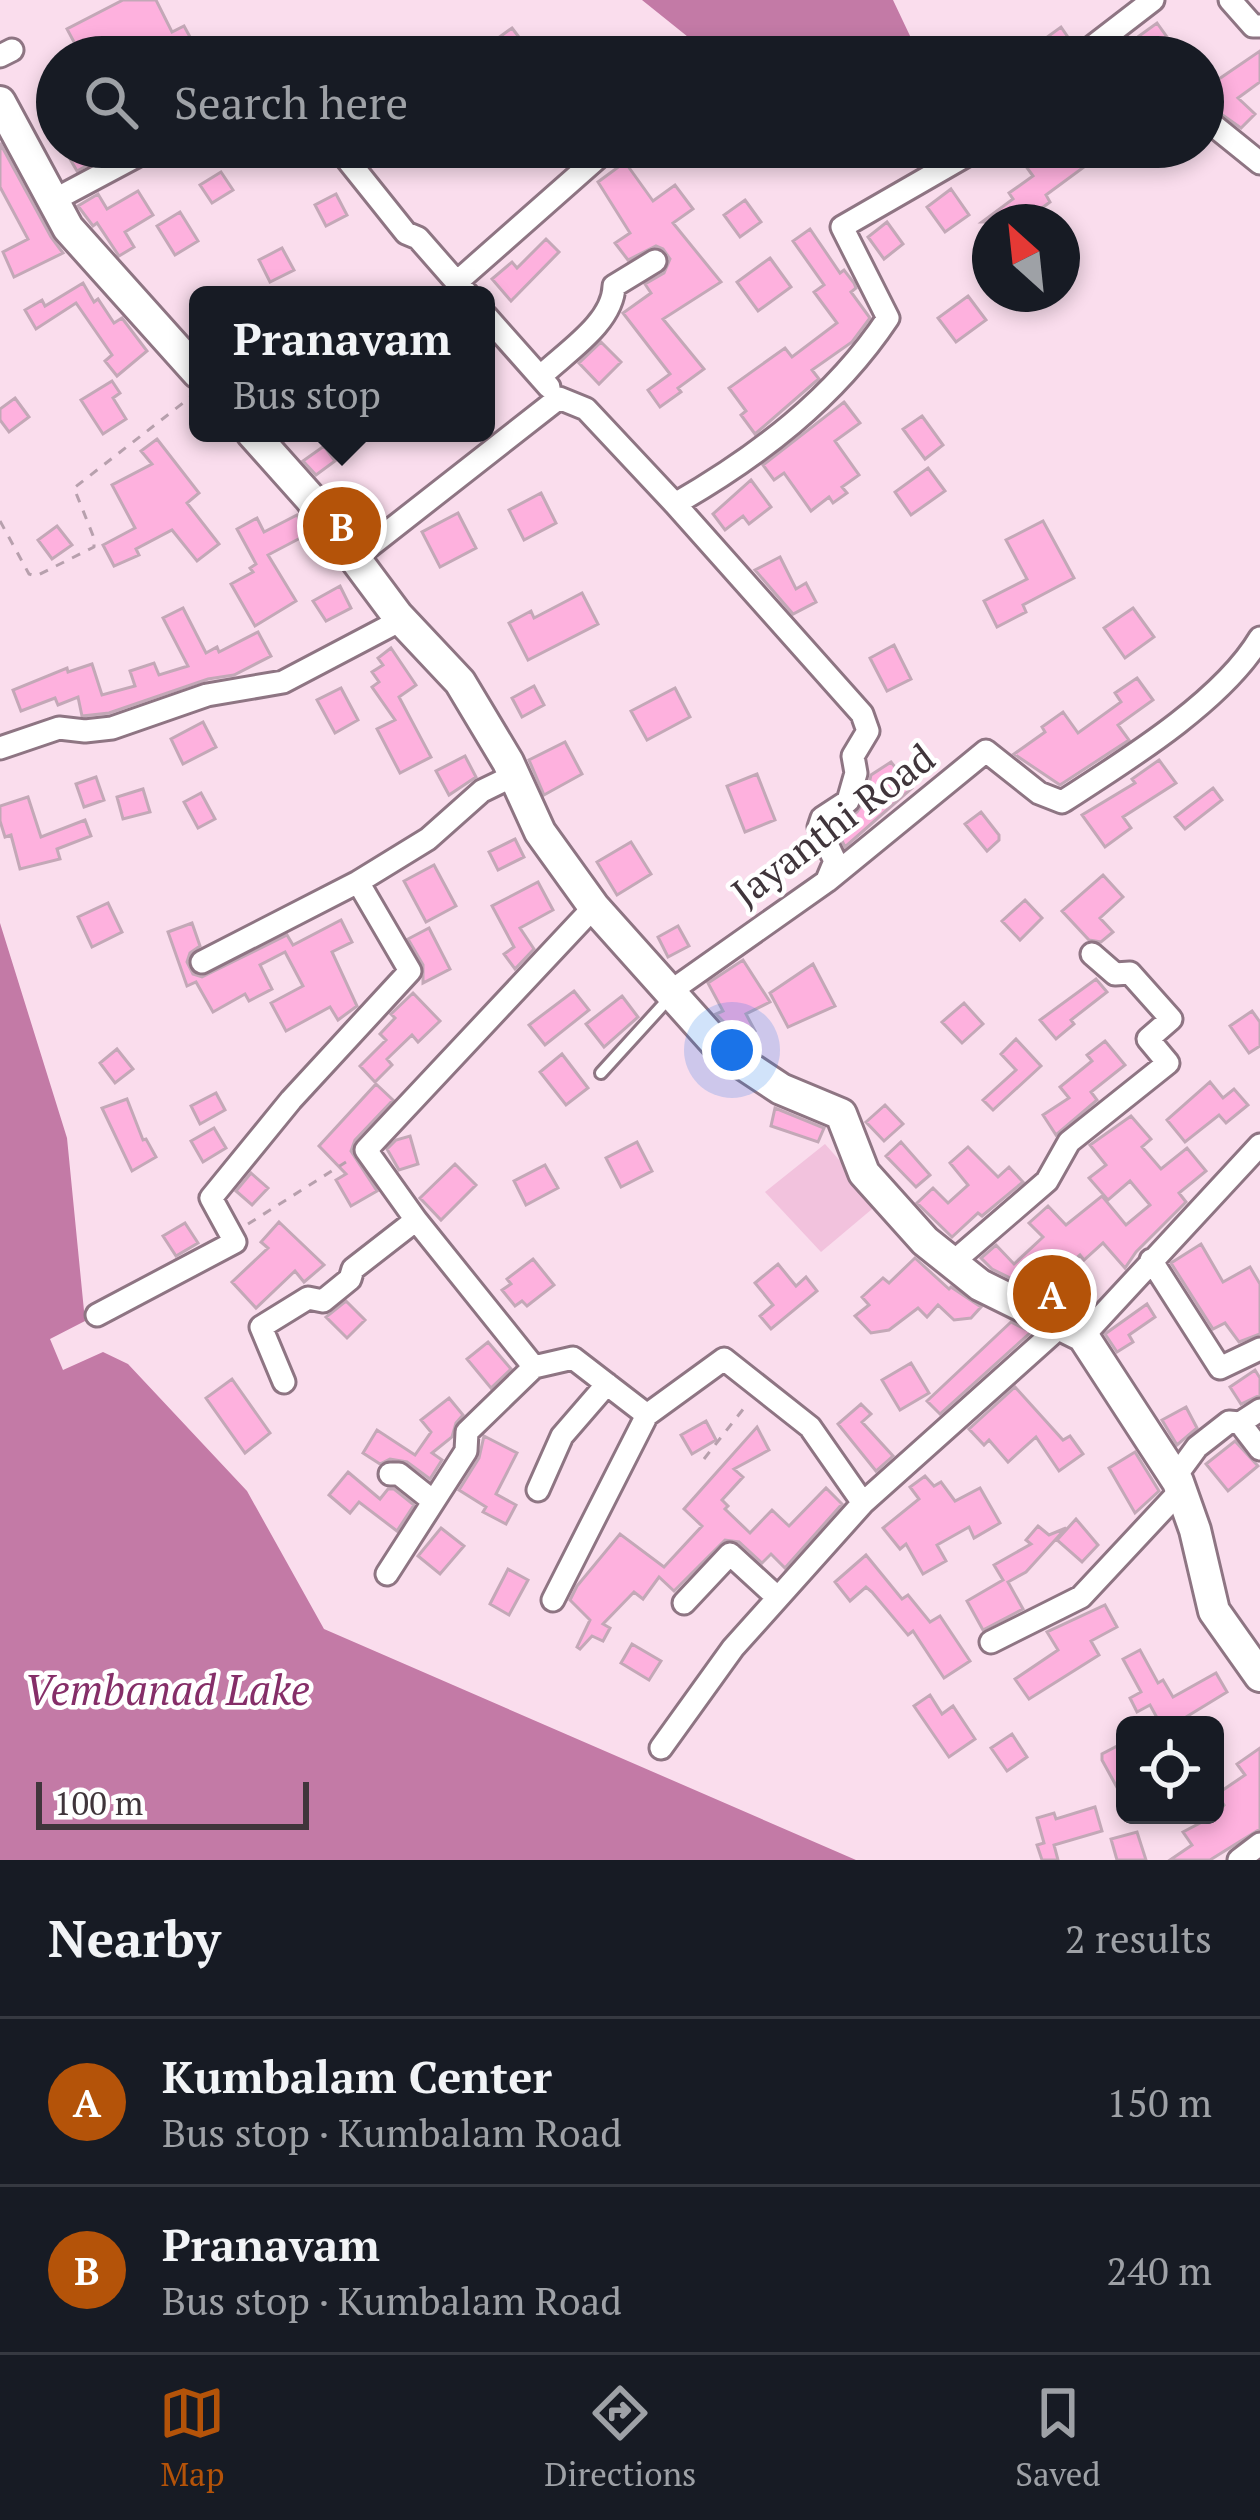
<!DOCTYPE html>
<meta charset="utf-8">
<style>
body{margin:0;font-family:"PT Serif",serif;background:#20242c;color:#f1f3f6}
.controls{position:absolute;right:36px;bottom:36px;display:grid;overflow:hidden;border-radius:18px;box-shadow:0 6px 18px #0003}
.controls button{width:108px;height:108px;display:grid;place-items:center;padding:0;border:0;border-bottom:3px solid #363941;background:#171b24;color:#f1f3f6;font:60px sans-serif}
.compass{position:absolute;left:972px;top:204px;width:108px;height:108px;border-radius:50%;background:#171b24;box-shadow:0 6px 18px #0003;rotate:333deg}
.scale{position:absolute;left:36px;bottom:30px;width:273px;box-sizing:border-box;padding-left:12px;border:6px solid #40353b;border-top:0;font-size:33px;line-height:42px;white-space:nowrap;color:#40353b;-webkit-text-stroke:9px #fff;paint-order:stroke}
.you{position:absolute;left:732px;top:1050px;width:42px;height:42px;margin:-30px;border:9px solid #fff;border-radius:50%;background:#1a73e8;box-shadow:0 0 0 18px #1a73e833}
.badge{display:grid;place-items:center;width:78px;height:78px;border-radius:50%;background:#b45309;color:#fff;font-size:39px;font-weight:700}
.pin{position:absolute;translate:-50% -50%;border:6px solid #fff;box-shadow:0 3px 12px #0006}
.popup{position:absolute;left:189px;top:286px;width:306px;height:156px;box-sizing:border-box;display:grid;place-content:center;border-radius:18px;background:#171b24;filter:drop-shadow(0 3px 9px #0005);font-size:39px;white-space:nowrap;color:#9ea1a6}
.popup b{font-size:45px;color:#f1f3f6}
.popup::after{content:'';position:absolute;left:50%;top:100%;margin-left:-24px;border:24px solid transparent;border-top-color:#171b24}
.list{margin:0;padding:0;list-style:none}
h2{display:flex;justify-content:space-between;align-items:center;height:156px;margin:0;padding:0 48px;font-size:51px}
h2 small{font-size:39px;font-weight:400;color:#9ea1a6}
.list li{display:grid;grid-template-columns:78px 1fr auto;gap:36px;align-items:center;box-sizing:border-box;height:168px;padding:0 48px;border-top:3px solid #363941}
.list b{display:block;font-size:45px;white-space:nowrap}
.list p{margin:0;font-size:39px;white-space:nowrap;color:#9ea1a6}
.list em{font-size:39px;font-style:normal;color:#9ea1a6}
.icon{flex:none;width:66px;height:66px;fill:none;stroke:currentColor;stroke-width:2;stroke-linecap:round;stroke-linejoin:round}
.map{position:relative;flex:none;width:1260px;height:1860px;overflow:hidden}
.search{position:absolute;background:#171b24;box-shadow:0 6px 18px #0003;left:36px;right:36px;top:36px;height:132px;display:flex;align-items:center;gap:30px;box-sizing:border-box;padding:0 42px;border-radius:66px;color:#9ea1a6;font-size:45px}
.sheet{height:492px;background:#171b24}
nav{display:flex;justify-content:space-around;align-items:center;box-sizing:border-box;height:168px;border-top:3px solid #363941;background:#171b24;font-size:33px;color:#9ea1a6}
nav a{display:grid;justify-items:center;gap:6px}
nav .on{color:#b45309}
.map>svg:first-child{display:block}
.green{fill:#f2c2dd}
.water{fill:#c37aa6}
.building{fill:#feb1de;stroke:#c3a8b7;stroke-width:3}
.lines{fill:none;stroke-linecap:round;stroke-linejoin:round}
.lane-casing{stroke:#8e7583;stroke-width:16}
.street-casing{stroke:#8e7583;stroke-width:27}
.secondary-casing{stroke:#8e7583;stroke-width:36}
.path{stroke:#b7a0ad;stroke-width:3;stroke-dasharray:9 9;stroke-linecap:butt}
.lane{stroke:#fff;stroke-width:10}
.street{stroke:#fff;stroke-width:21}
.secondary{stroke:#fff;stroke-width:30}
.labels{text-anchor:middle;stroke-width:9;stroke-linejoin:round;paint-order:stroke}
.street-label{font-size:39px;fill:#40353b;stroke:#fff}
.water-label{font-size:42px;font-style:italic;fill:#852e68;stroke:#fff}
</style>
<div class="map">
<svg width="1260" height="1860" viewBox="0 0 1260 1860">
<rect width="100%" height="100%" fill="#fadded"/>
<!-- green -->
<path class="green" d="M825,1144L878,1204L821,1252L765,1192Z"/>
<!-- water -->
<path class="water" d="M642,0H893L920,57H713Z
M0,923L67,1138L85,1321L50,1339L63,1370L103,1352L128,1364L247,1491L324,1629L856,1860H0Z"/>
<!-- building -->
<path class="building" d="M123,0H156L172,32L184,26L201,57H82L67,29Z
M1157,23L1177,51L1169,57H1154L1139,36Z
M1061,27L1072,43L1064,57H1038L1032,48Z
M512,28L534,57H472Z
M1260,51V82L1238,98L1255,114L1241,128L1204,102L1203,95L1219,79Z
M0,143L51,237L63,253L14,277L3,252L28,239L0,187Z
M63,147H101L106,155L77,171Z
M1012,147H1069L1084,167L1046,195L1050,202L1023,222H982L1013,199L1009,193L1033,176Z
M625,162L653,201L675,185L693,209L673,223L721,282L663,319L704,369L678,388L681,392L660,407L648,390L670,374L623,313L651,293L645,284L664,273L670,259L663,249L656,246L628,260L615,243L630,233L598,182Z
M221,172L233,190L212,203L200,185Z
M951,189L969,215L945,232L927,207Z
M138,191L153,215L125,232L134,247L119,256L97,223L93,226L78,206L98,194L107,209Z
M336,194L347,215L326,226L315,205Z
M745,200L761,222L740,237L724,215Z
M180,212L198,241L175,255L157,226Z
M887,222L903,244L884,259L868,237Z
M810,229L840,273L844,270L854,283L856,288L851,292L870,318L852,342L812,370L819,379L815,382L755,434L741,415L746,411L729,388L785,348L792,357L837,323L814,292L824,285L793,241Z
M546,239L559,252L511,301L492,279L512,262L517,268Z
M282,248L294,270L270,282L259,260Z
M770,258L791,287L758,311L737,282Z
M83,283L94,302L98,299L114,323L122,318L147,351L117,376L105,361L112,355L76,303L36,329L25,310L42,300L45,306Z
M968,296L986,320L956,342L938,318Z
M601,342L621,362L599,384L579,363Z
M112,381L120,393L113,398L126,419L103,434L81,400Z
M15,398L29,417L9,432L0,420V409Z
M844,402L860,423L835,441L859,475L842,487L847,493L833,503L829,497L811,511L784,473L774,480L763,465Z
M922,416L943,445L925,459L903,429Z
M157,439L199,493L187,503L219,544L197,561L172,530L136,549L139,555L114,566L103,545L135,528L112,485L152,464L141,451Z
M324,446L335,461L316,475L303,461Z
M928,468L945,491L911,515L895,492Z
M751,480L771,507L749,524L743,516L725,530L713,514Z
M541,493L556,523L524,540L509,510Z
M458,513L476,548L440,567L422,532Z
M297,515L308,534L268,555L296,601L255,626L231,584L253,572L250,568L256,564L237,529L257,518L264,532Z
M1043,521L1074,578L1023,605L1026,612L997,627L984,601L1027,579L1006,540Z
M57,526L72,545L52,559L38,540Z
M780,557L796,589L806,583L816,602L793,614L755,570Z
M340,586L351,608L326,621L313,601Z
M582,593L598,624L528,660L509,623L531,611L534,618Z
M183,608L206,653L217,647L219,652L258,632L271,656L234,675L208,679L109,713L82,716L78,697L58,705L55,698L21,711L13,690L67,668L68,672L92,664L102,695L135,686L130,671L154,663L159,675L188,666L163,618Z
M1133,608L1154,637L1125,658L1104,628Z
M894,645L911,679L887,691L870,658Z
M391,648L416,685L399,697L431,757L400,773L377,729L395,720L372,687L379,682L372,672L383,665L378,658Z
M1137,678L1153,700L1118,725L1129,740L1060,785L1014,754L1045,732L1042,727L1063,712L1078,733L1121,702L1115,693Z
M534,686L544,705L522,717L512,698Z
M341,688L358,720L335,733L317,700Z
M675,688L690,717L647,740L631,711Z
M203,722L216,747L183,764L171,739Z
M565,742L582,774L544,795L529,760Z
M465,756L476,777L449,795L436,771Z
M1159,760L1176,783L1123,817L1131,828L1105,847L1082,815L1135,783L1132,779Z
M891,762L912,788L845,847L836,827L857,812L866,798L871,775Z
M757,774L775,820L745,832L727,786Z
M96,777L104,800L84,807L76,784Z
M1213,788L1222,800L1185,829L1175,817Z
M143,789L150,812L123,819L117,797Z
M201,793L215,819L198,828L184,802Z
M28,797L41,837L85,820L91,836L57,849L60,859L20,869L11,835L5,837L0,821V806Z
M981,812L999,835V840L987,851L965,824Z
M515,839L524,857L498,870L489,852Z
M631,842L651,874L617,895L597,862Z
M434,865L456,906L426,922L404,881Z
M1103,875L1123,897L1100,918L1113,932L1101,942L1089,940L1062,911Z
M538,882L553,910L520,928L534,949L515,969L504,954L514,947L492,906Z
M1025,900L1042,918L1020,940L1002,921Z
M108,903L122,932L92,947L78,917Z
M341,920L352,942L332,952L357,1006L338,1020L330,1007L286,1031L271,1003L303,986L285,952L260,965L272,989L249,1001L245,994L213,1012L196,982L187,986L168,932L192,923L200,946L190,953L187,962L193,974L202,977L287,935L293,945Z
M678,926L689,946L668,957L658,937Z
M429,928L450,969L423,983V965L408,939Z
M743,960L770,1002L746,1014L755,1031L740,1039L716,1014L723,1011L708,983Z
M813,964L835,1006L788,1027L770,993Z
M1096,979L1107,992L1071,1020L1074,1024L1056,1039L1040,1020Z
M574,991L589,1010L545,1045L529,1025Z
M413,993L440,1021L418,1042L412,1035L387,1059L392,1065L375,1082L360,1066L386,1040L380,1034L395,1018L391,1014Z
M622,996L638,1017L604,1047L586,1024Z
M964,1003L983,1024L962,1043L942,1022Z
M1252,1011L1260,1022V1046L1249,1053L1230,1026Z
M1016,1039L1041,1066L993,1110L983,1100L1016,1070L1001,1054Z
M1105,1041L1125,1065L1091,1092L1097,1100L1056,1135L1043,1115L1069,1098L1060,1087L1092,1061L1087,1055Z
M117,1049L133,1069L115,1083L100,1063Z
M562,1054L588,1088L566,1105L540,1072Z
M1210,1082L1223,1098L1234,1089L1248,1105L1226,1123L1219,1115L1185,1142L1167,1120Z
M376,1084L393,1100L355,1140L351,1151L377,1191L351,1206L336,1180L346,1174L319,1146Z
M216,1093L225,1110L200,1124L191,1106Z
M127,1099L143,1140L146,1139L156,1157L132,1171L102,1108Z
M885,1105L903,1124L884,1141L866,1122Z
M775,1108L824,1128L818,1142L771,1126Z
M1131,1116L1151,1139L1142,1147L1161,1169L1187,1148L1206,1171L1179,1193L1186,1202L1136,1252L1125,1268L1103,1243L1084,1260L1080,1255L1038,1292L992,1269L981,1258L996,1245L1014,1264L1043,1237L1029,1223L1048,1206L1066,1225L1102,1196L1126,1225L1150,1205L1130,1181L1108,1200L1089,1178L1106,1165L1090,1145Z
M214,1128L226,1148L203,1162L191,1141Z
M410,1136L418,1164L399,1170L387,1149L396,1140Z
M637,1142L652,1171L621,1187L606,1158Z
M901,1142L930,1175L916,1187L886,1156Z
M968,1147L998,1177L1009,1167L1023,1182L982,1216L978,1213L952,1237L917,1203L933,1188L948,1203L968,1185L950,1163Z
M455,1164L476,1185L441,1220L420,1198Z
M545,1165L558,1188L526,1205L514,1181Z
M251,1173L268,1188L252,1205L236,1191Z
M279,1222L324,1265L304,1282L295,1271L256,1308L232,1282L268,1248L261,1242Z
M185,1223L198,1243L176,1256L163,1236Z
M1201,1244L1223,1282L1250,1267L1260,1284V1334L1239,1342L1225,1323L1213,1329L1171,1263Z
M915,1258L949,1289L951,1287L981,1307L971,1318L954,1320L938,1305L927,1317L918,1308L889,1330L871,1333L855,1316L869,1305L862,1297L883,1278L889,1283Z
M533,1259L554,1285L527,1306L522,1301L515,1306L502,1290L511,1284L507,1279Z
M778,1264L796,1286L806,1277L817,1291L771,1329L760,1316L773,1305L755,1283Z
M346,1301L365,1320L347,1338L326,1317Z
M1147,1304L1155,1317L1129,1335L1133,1342L1117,1352L1105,1334Z
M1011,1322L1031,1332L940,1414L927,1401Z
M488,1342L511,1369L491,1388L467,1359Z
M911,1363L929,1393L900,1410L882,1380Z
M1255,1370L1260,1378V1395L1241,1404L1230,1387Z
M232,1379L270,1433L245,1453L206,1398Z
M1015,1387L1063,1440L1070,1436L1083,1454L1059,1471L1036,1437L1008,1462L989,1440L984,1445L969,1429Z
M449,1398L463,1415L456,1423L452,1437L432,1453L442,1460L430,1479L407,1462L390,1459L380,1464L363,1453L377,1430L415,1455L431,1432L421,1420Z
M861,1404L871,1414L862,1422L893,1456L876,1471L838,1424Z
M1186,1407L1197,1428L1177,1445L1162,1420Z
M706,1421L716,1440L692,1454L681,1435Z
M757,1427L769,1450L734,1469L743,1477L722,1500L728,1506L725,1509L750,1533L772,1510L789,1526L826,1488L842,1504L785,1568L771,1554L762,1563L739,1542L725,1540L674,1591L659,1577L643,1599L634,1592L603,1624L610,1628L603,1641L592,1636L580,1649L577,1647L590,1620L570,1600L577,1586L620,1534L664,1567L702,1526L684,1509Z
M484,1436L517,1453L496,1494L516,1505L506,1524L483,1512L486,1507L459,1490L479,1458Z
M1235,1441L1258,1466L1228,1491L1206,1464Z
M1135,1452L1159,1491L1135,1513L1109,1468Z
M348,1472L380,1499L388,1489H394L414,1505L397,1531L359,1502L350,1513L329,1495Z
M925,1476L934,1486L941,1482L955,1501L980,1488L1000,1523L974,1538L969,1527L937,1545L946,1561L923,1574L906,1544L900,1549L883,1528L919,1499L910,1487Z
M1076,1519L1098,1545L1082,1562L1057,1540Z
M1038,1526L1049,1535L1066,1528L1026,1572L1008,1582L1023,1609L983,1630L967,1601L1003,1580L994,1565L1031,1544L1026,1540Z
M441,1528L464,1546L440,1574L418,1556Z
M866,1555L902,1599L908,1595L930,1622L940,1616L970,1661L944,1678L913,1631L908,1635L872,1592L866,1587L850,1601L835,1582Z
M508,1569L528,1580L509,1615L490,1604Z
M1105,1605L1117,1627L1091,1641L1099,1655L1029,1699L1015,1679L1058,1650L1047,1632Z
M632,1644L661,1661L649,1680L621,1663Z
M1140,1650L1158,1683L1163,1680L1173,1697L1216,1673L1227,1692L1173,1725H1161L1150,1705L1137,1712L1130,1698L1141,1692L1123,1659Z
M930,1695L942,1714L953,1706L975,1739L949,1757L914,1706Z
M1012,1734L1027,1757L1007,1771L991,1748Z
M1125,1742V1802L1102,1760V1754Z
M1260,1748V1829L1210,1860H1170L1192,1845L1183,1832L1215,1815L1224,1805L1217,1794L1245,1775L1237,1764Z
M1095,1807L1102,1831L1054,1845L1058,1860H1042L1037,1845L1044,1843L1037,1818L1054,1813L1056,1819Z
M1137,1832L1146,1860H1117L1111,1839Z"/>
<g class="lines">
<!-- lane casing -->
<g class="lane-casing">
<path id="lane" d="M601,1073L672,995"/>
</g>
<!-- street casing -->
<g class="street-casing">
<path id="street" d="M1230,0L1253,26H1260
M0,56L12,50
M1079,57L1153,0
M1203,117L1260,163
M338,148L406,233L418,238L468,295
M56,199L146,151
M457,282L610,147
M486,316L549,387
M540,377C566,352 613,323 614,286L655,261
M675,504L862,714L868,731L853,756L856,773L848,801L822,818L819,827L835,861L827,880
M356,557L559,398L586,409L675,504C757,457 834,399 888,318L842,227L981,147
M0,748L59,728L85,731L112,728L207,695L283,682L401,620
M594,907L366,1150L416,1220L534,1367L573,1358L647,1415L724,1359L810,1427L863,1503L1062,1325
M202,962L358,882
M671,991L827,881L986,751L1039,793L1062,802C1124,762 1222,702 1260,638
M1151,1260L1220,1368L1260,1349
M952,1263L1047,1181L1069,1142L1168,1063L1148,1039L1171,1019L1130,973L1115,974L1092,954
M97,1315L235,1242L211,1198L291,1100L410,971L358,882L428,839L482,791L513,776
M1083,1336L1260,1145
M284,1382L261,1327L308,1298L323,1301L350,1279L353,1269L416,1220
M1240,1423L1260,1410
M390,1474H399L433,1501
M1175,1477L1197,1447L1229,1422L1240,1423L1260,1449
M538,1490L562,1436L607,1384
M387,1574L466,1451L467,1432L534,1367
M553,1600L647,1415
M684,1603L730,1554L778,1598
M991,1642L1081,1597L1181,1490
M661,1748L733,1648L863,1503
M1239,1860L1260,1844"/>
</g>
<!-- secondary casing -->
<g class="secondary-casing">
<path id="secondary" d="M0,102L68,228L198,373
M252,433L310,498L397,615L460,682L508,762L540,832L594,907L722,1050L781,1089L841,1114L864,1173L925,1241L980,1285L1083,1336L1178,1482L1195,1530L1214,1611L1260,1676"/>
</g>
<!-- path -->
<path class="path" d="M0,521L29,574L36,576L94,547V538L74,488L192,396
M248,1224L346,1162
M704,1459L748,1403"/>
<!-- lane -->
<use href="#lane" class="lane"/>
<!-- street -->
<use href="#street" class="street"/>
<!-- secondary -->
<use href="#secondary" class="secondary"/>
</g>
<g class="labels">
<!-- street labels -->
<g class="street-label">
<text transform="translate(833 825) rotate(-37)" y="14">Jayanthi Road</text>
</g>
<!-- water labels -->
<g class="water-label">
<text x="167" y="1705">Vembanad Lake</text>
</g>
</g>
</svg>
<div class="controls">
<button><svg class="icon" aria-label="locate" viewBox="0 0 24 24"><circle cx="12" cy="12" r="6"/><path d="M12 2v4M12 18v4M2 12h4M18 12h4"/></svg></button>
</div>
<svg class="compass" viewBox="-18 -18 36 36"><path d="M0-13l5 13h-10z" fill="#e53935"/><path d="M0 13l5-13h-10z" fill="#9ea1a6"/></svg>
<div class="scale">100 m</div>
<div class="you"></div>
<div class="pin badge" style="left:1052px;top:1294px">A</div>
<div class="pin badge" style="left:342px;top:526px">B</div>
<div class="popup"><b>Pranavam</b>Bus stop</div>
<div class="search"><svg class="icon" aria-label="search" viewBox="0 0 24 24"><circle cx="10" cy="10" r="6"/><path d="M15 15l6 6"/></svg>Search here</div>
</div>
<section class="sheet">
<h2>Nearby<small>2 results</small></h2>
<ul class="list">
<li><span class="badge">A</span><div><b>Kumbalam Center</b><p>Bus stop · Kumbalam Road</p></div><em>150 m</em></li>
<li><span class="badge">B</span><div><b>Pranavam</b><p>Bus stop · Kumbalam Road</p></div><em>240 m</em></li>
</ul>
</section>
<nav>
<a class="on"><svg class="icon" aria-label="map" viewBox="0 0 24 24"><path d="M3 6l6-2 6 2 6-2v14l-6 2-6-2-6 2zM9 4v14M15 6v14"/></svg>Map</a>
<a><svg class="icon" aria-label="directions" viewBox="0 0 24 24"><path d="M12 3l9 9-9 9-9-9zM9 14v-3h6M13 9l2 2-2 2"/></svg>Directions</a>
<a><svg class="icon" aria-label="saved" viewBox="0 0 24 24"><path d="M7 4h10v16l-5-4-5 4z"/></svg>Saved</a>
</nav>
